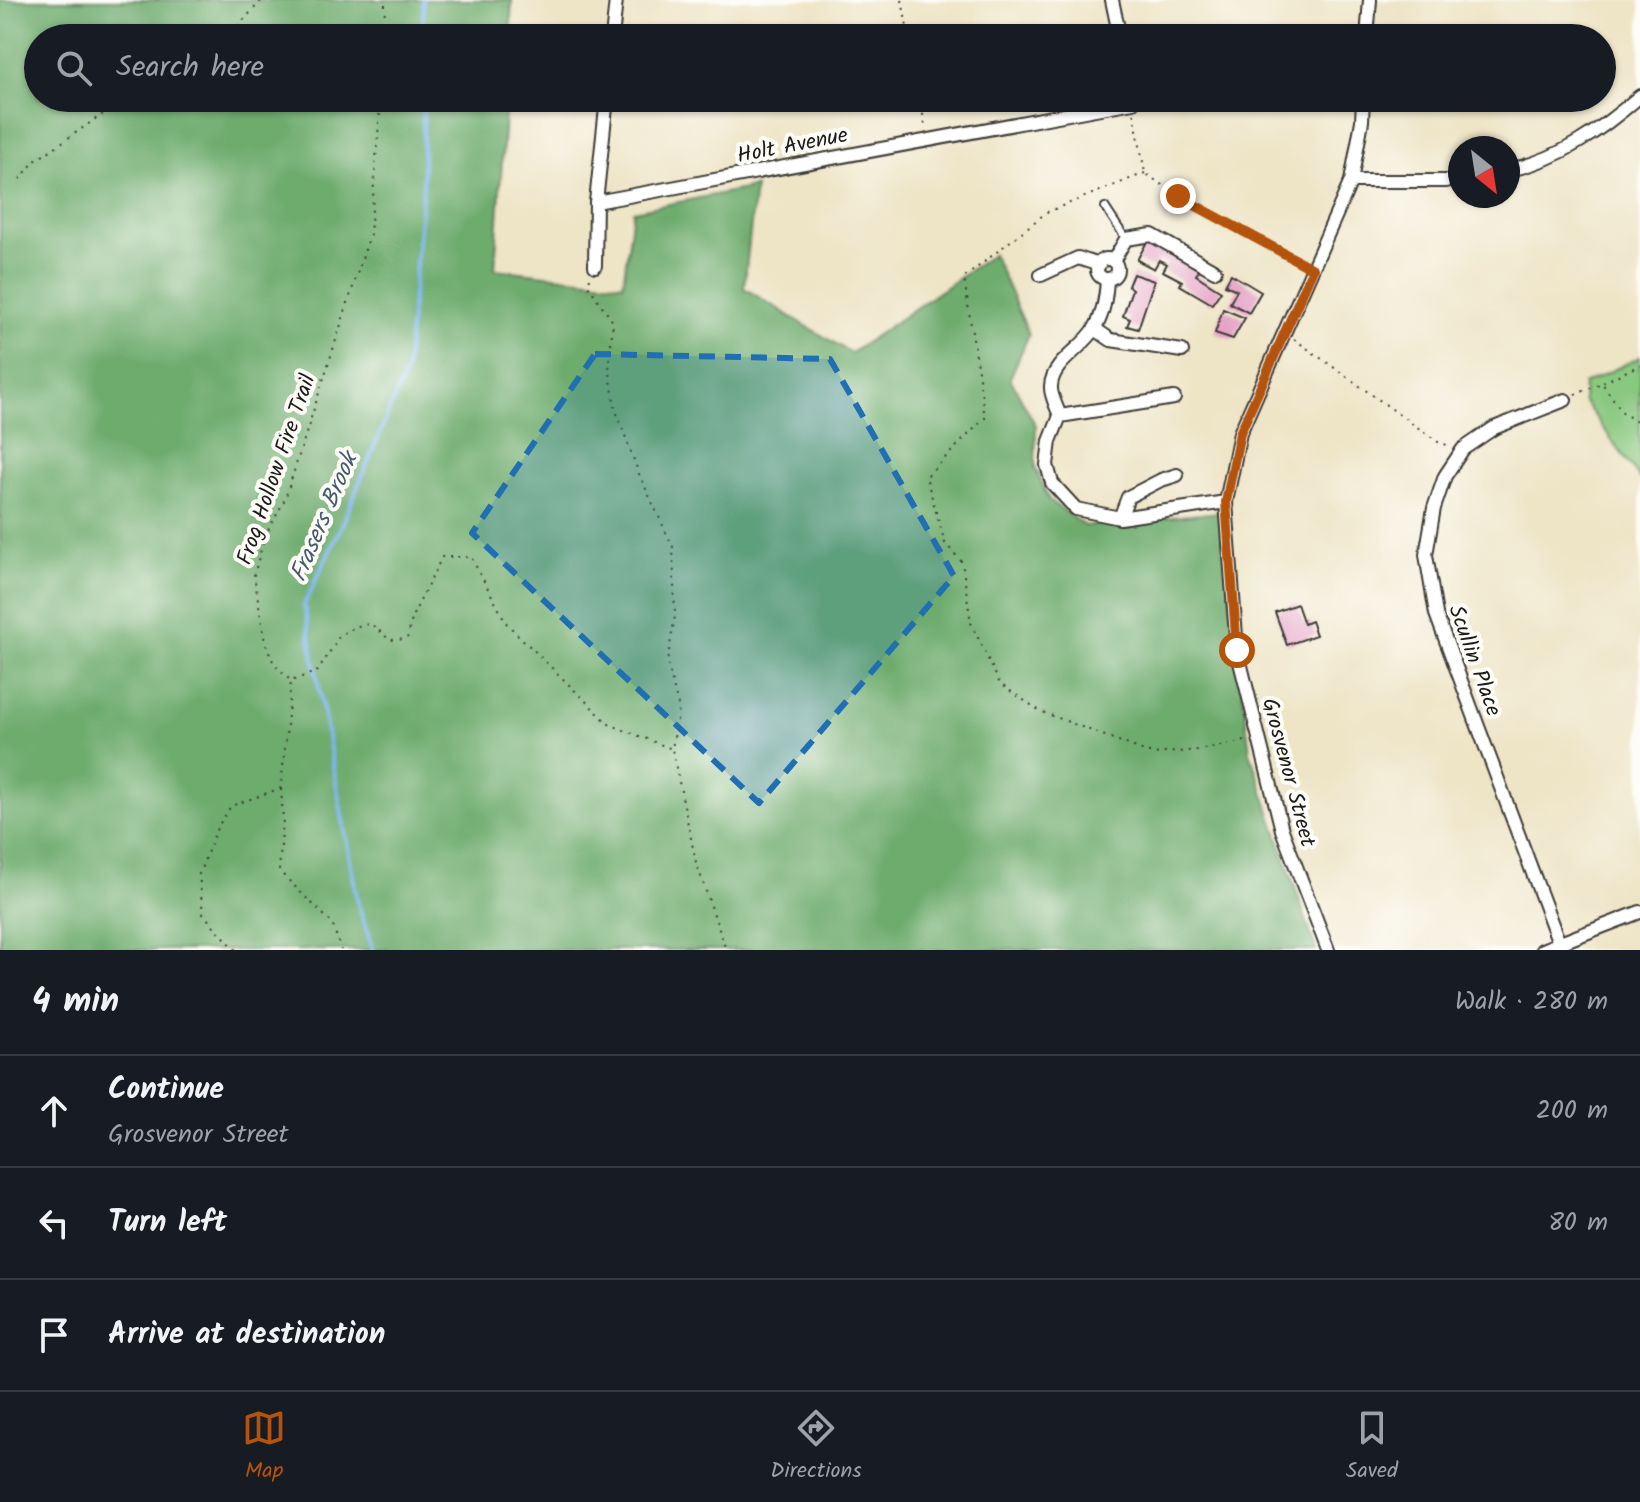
<!DOCTYPE html>
<meta charset="utf-8">
<style>
body{margin:0;font-family:Kalam,sans-serif;background:#242831;color:#f1f3f6}
.compass{position:absolute;left:1448px;top:136px;width:72px;height:72px;border-radius:50%;background:#171b24;box-shadow:0 2px 6px #0004;rotate:150deg}
.stop{position:absolute;width:24px;height:24px;margin:-18px;border:6px solid #b45309;border-radius:50%;background:#fff}
.stop.end{background:#b45309;border-color:#fff;box-shadow:0 2px 8px #0008}
.list{margin:0;padding:0;list-style:none}
h2{display:flex;justify-content:space-between;align-items:center;height:104px;margin:0;padding:0 32px;font-size:34px}
h2 small{font-size:26px;font-weight:400;color:#9ea1a6}
.list li{display:grid;grid-template-columns:52px 1fr auto;gap:24px;align-items:center;box-sizing:border-box;height:112px;padding:0 32px;border-top:2px solid #363941}
.list b{display:block;font-size:30px;white-space:nowrap}
.list p{margin:0;font-size:26px;white-space:nowrap;color:#9ea1a6}
.list em{font-size:26px;font-style:normal;color:#9ea1a6}
.icon{flex:none;width:44px;height:44px;fill:none;stroke:currentColor;stroke-width:2;stroke-linecap:round;stroke-linejoin:round}
.map{position:relative;flex:none;width:1640px;height:950px;overflow:hidden}
.search{position:absolute;background:#171b24;box-shadow:0 2px 6px #0004;left:24px;right:24px;top:24px;height:88px;display:flex;align-items:center;gap:20px;box-sizing:border-box;padding:0 28px;border-radius:44px;color:#9ea1a6;font-size:30px}
.sheet{height:440px;background:#171b24}
nav{display:flex;justify-content:space-around;align-items:center;box-sizing:border-box;height:112px;border-top:2px solid #363941;background:#171b24;font-size:22px;color:#9ea1a6}
nav a{display:grid;justify-items:center;gap:4px}
nav .on{color:#b45309}
.map>svg:first-child{display:block}
.green{fill:#89c880;stroke:#52724e;stroke-width:2}
.forest{fill:#6eac6e;stroke:#456445;stroke-width:2}
.lines{fill:none;stroke-linecap:round;stroke-linejoin:round}
.stream{stroke:#80b6ef;stroke-width:4}
.building{fill:#e6a3c7}
.service-casing{stroke:#3c3a36;stroke-width:10}
.minor-casing{stroke:#3c3a36;stroke-width:16}
.path{stroke:#3c3a36;stroke-width:2;stroke-dasharray:2 6;stroke-linecap:butt}
.service{stroke:#fff;stroke-width:6}
.minor{stroke:#fff;stroke-width:12}
.route{stroke:#b45309;stroke-width:10}
.marked{fill:#1f6fb2;fill-opacity:0.2;stroke:#1f6fb2;stroke-width:6;stroke-dasharray:16 10;stroke-linejoin:round}
.labels{text-anchor:middle;stroke-width:8;stroke-linejoin:round;paint-order:stroke}
.street-label{font-size:22px;fill:#1c1c1c;stroke:#fdfcf7}
.water-label{font-size:24px;font-style:italic;fill:#445a70;stroke:#fdfcf7}
</style>
<div class="map">
<svg width="1640" height="950" viewBox="0 0 1640 950">
<rect width="100%" height="100%" fill="#fdfcf7"/>
<filter id="ink" filterUnits="userSpaceOnUse"><feTurbulence type="fractalNoise" baseFrequency=".0125" numOctaves="2"/><feDisplacementMap in="SourceGraphic" scale="16" xChannelSelector="R" yChannelSelector="G"/><feConvolveMatrix kernelMatrix="1 2 1 2 8 2 1 2 1" color-interpolation-filters="sRGB"/></filter>
<filter id="wash" filterUnits="userSpaceOnUse"><feTurbulence type="fractalNoise" baseFrequency=".006" numOctaves="4" result="noise"/><feDisplacementMap in="SourceGraphic" scale="32" xChannelSelector="R" yChannelSelector="G"/><feGaussianBlur stdDeviation="1.8" result="paint"/><feColorMatrix in="noise" values="0 0 0 0 0 0 0 0 0 0 0 0 0 0 0 0 0 1.4 0 .05"/><feComposite in="paint" operator="in"/></filter>
<g filter="url(#wash)">
<rect width="100%" height="100%" fill="#eee4c6"/>
<!-- green -->
<path class="green" d="M1640,357V479L1583,400L1584,384Z"/>
<!-- forest -->
<path class="forest" d="M0,0H512L510,38H38V98H506L495,269L623,284L633,211L755,187L744,288L851,353L993,254L1029,334L1010,378L1036,426L1035,467L1049,500L1085,526L1219,512L1250,752L1316,950H0Z"/>
<g class="lines">
<!-- stream -->
<path class="stream" d="M423,38V0
M373,950L358,904L304,605L342,525L406,370L423,188V98"/>
</g>
<g id="blocks">
<!-- building -->
<path class="building" d="M1148,240L1200,269L1196,275L1221,291L1212,304L1180,285L1182,281L1163,271L1167,264L1159,260L1154,269L1137,260Z
M1133,274L1154,281L1138,329L1127,326L1130,319L1123,316L1132,289L1128,286Z
M1231,274L1261,292L1249,313L1230,303L1237,290L1225,285Z
M1223,309L1245,318L1233,339L1215,333Z
M1297,604L1304,624L1311,621L1316,635L1287,645L1275,612Z"/>
</g>
</g>
<g filter="url(#ink)">
<use href="#blocks" fill-opacity="0" stroke="#3c3a36" stroke-width="2"/>
<g class="lines">
<!-- service casing -->
<g class="service-casing">
<path id="service" d="M1105,207L1126,239"/>
</g>
<!-- minor casing -->
<g class="minor-casing">
<path id="minor" d="M1112,0L1120,38
M612,38L616,0
M1367,38L1370,0
M1508,170C1558,161 1602,129 1640,96
M1351,181H1446L1460,178
M596,202L1133,102L1132,98
M1097 269a10 10 0 1 1 20 0a10 10 0 1 1-20 0Z
M1113,261L1126,239L1152,235L1215,271
M595,266L596,202L607,98
M1041,275L1078,258L1099,265
M1107,279C1106,296 1104,313 1095,328C1084,348 1052,362 1051,386C1050,395 1057,407 1060,416L1050,441L1047,465L1052,483L1076,509L1120,518L1226,502
M1095,329L1111,340L1182,351
M1060,416L1174,398
M1120,518L1128,497L1161,480L1177,475
M1559,943L1436,614L1426,555L1434,508L1445,476L1463,449L1494,428L1565,400
M1328,950L1282,830L1237,650L1226,502L1240,433L1351,181L1362,121L1363,98
M1542,950L1640,912"/>
</g>
<!-- path -->
<path class="path" d="M902,0L909,38
M227,38L262,0
M384,38L385,0
M381,98L370,234L285,499L264,538L254,575L265,642L274,664L291,681L318,671L340,635L357,626L371,624L390,640L407,639L413,615L442,557H471L507,624L609,724L672,749
M920,98L925,126
M1134,113L1145,173L1178,196L1302,263
M1145,173L1047,212L964,278L985,418L926,477L945,543L962,562L971,623L1000,684L1040,711L1152,754L1199,750L1245,741
M20,179L35,161L126,98
M590,278L588,285L613,322L609,365L615,408L639,474L673,547L675,616L667,662L679,709L672,749L696,862L726,950
M1294,339L1438,442L1450,446
M1603,382L1640,365
M1575,395L1602,383L1623,413L1640,424
M281,789L283,819L279,871L332,923L341,950
M236,950L203,914L199,874L217,828L231,806L281,788L291,682"/>
<!-- service -->
<use href="#service" class="service"/>
<!-- minor -->
<use href="#minor" class="minor"/>
</g>
</g>
<g class="lines" filter="url(#ink)">
<!-- route -->
<path class="route" d="M1178,196L1313,269L1240,433L1226,502L1237,650"/>
</g>
<!-- marked area -->
<path class="marked" d="M595,354L830,359L954,576L759,803L472,533Z"/>
<g class="labels">
<!-- street labels -->
<g class="street-label">
<text transform="translate(792 144) rotate(-11)" y="8">Holt Avenue</text>
<text transform="translate(275 469) rotate(-71)" y="8">Frog Hollow Fire Trail</text>
<text transform="translate(1476 660) rotate(70)" y="8">Scullin Place</text>
<text transform="translate(1290 772) rotate(75)" y="8">Grosvenor Street</text>
</g>
<!-- water labels -->
<g class="water-label">
<text transform="translate(323 517) rotate(-67)" y="8">Frasers Brook</text>
</g>
</g>
</svg>
<svg class="compass" viewBox="-18 -18 36 36"><path d="M0-13l5 13h-10z" fill="#e53935"/><path d="M0 13l5-13h-10z" fill="#9ea1a6"/></svg>
<div class="stop" style="left:1237px;top:650px"></div>
<div class="stop end" style="left:1178px;top:196px"></div>
<div class="search"><svg class="icon" aria-label="search" viewBox="0 0 24 24"><circle cx="10" cy="10" r="6"/><path d="M15 15l6 6"/></svg>Search here</div>
</div>
<section class="sheet">
<h2>4 min<small>Walk · 280 m</small></h2>
<ul class="list">
<li><svg class="icon" aria-label="ahead" viewBox="0 0 24 24"><path d="M12 20V5M6 11l6-6 6 6"/></svg><div><b>Continue</b><p>Grosvenor Street</p></div><em>200 m</em></li>
<li><svg class="icon" aria-label="left" viewBox="0 0 24 24"><path d="M17 20v-9H6M10 6l-5 5 5 5"/></svg><div><b>Turn left</b></div><em>80 m</em></li>
<li><svg class="icon" aria-label="arrive" viewBox="0 0 24 24"><path d="M6 21V4h12l-3 4 3 4H6"/></svg><div><b>Arrive at destination</b></div></li>
</ul>
</section>
<nav>
<a class="on"><svg class="icon" aria-label="map" viewBox="0 0 24 24"><path d="M3 6l6-2 6 2 6-2v14l-6 2-6-2-6 2zM9 4v14M15 6v14"/></svg>Map</a>
<a><svg class="icon" aria-label="directions" viewBox="0 0 24 24"><path d="M12 3l9 9-9 9-9-9zM9 14v-3h6M13 9l2 2-2 2"/></svg>Directions</a>
<a><svg class="icon" aria-label="saved" viewBox="0 0 24 24"><path d="M7 4h10v16l-5-4-5 4z"/></svg>Saved</a>
</nav>
